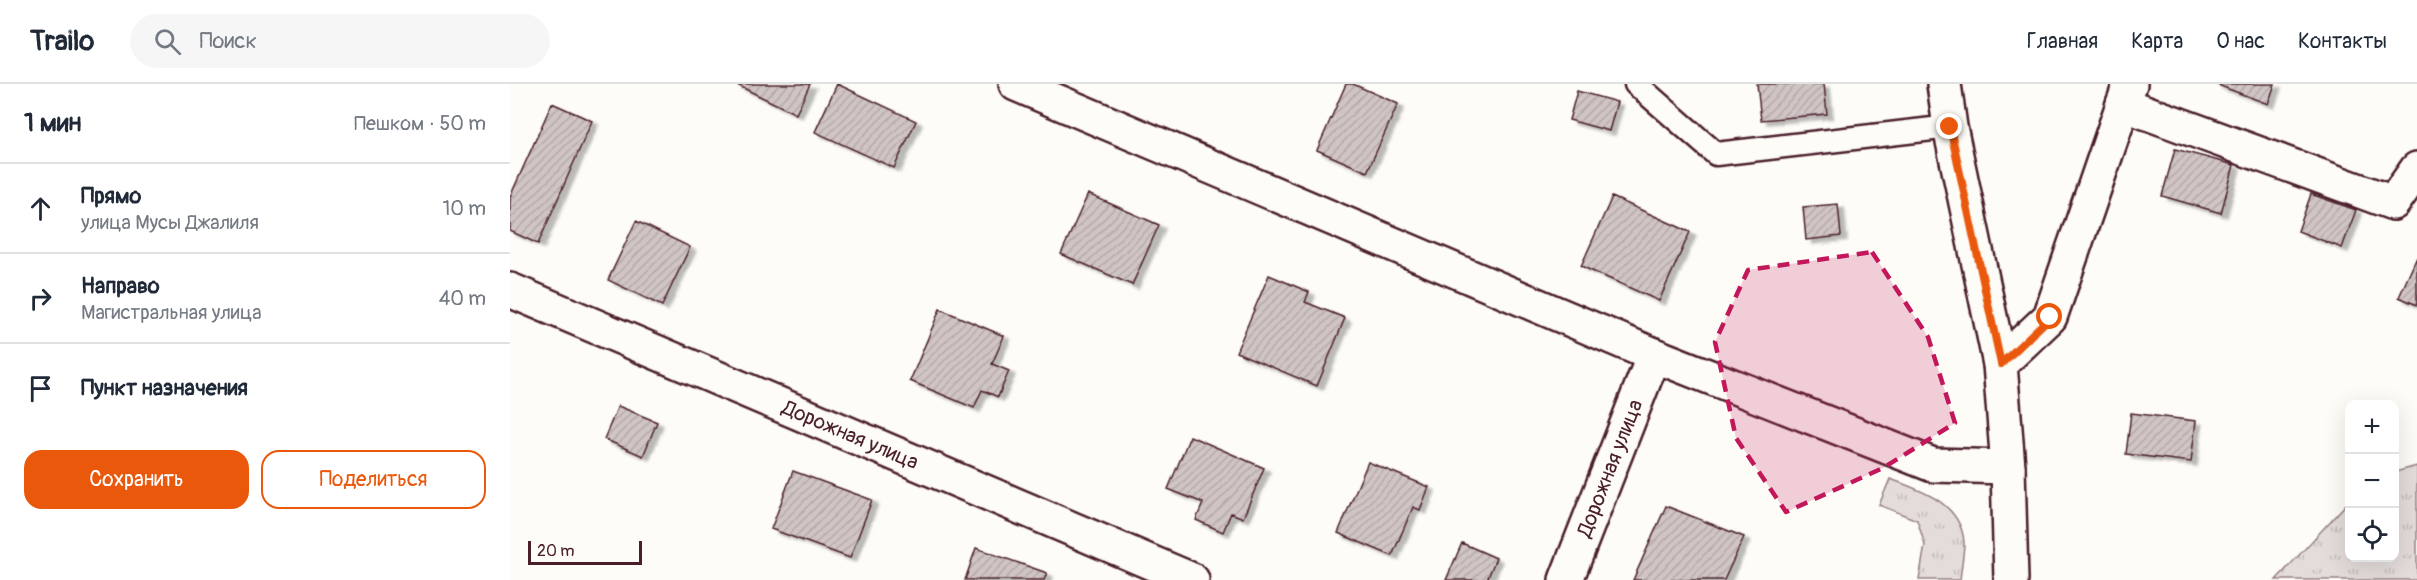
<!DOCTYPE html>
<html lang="ru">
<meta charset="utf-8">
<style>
body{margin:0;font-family:Pangolin,sans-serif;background:#f6f6f7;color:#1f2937}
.controls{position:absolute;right:18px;bottom:18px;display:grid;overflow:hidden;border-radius:12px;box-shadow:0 6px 24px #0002}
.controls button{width:54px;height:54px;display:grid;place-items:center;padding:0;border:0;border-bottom:2px solid #e0e1e3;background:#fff;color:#1f2937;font:30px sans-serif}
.scale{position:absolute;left:18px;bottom:15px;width:114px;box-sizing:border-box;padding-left:6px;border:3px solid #4a1f2b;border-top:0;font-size:16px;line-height:21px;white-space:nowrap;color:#4a1f2b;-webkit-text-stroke:4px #fdfcf7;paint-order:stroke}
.stop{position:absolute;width:18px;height:18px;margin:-14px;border:4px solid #ea580c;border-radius:50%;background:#fff}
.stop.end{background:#ea580c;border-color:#fff;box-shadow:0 2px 6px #0008}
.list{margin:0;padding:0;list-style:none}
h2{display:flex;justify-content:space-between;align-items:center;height:78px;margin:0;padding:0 24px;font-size:26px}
h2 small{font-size:20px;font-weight:400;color:#747a83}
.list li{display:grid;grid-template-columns:39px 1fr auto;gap:18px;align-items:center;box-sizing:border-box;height:90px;padding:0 24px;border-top:2px solid #e0e1e3}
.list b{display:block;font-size:22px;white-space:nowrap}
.list p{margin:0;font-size:20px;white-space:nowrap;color:#747a83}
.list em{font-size:20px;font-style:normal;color:#747a83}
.actions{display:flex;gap:12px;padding:18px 24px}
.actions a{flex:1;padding:14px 0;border:2px solid #ea580c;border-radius:18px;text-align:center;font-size:21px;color:#ea580c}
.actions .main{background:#ea580c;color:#fff}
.icon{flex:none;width:33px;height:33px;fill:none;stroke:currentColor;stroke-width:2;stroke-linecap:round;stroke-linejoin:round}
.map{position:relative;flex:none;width:1907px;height:496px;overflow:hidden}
header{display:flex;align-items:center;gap:36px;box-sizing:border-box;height:84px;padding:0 30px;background:#fff;border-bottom:2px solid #e0e1e3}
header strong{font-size:28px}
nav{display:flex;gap:33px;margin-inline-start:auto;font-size:21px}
.search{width:420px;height:54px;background:#f6f6f7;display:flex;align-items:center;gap:15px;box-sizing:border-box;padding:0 21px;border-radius:33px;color:#747a83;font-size:22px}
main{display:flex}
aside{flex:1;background:#fff}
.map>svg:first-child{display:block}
.grass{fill:url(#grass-tufts);stroke:#967e82;stroke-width:1.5}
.building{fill:url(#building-hatch);stroke:#4a1f2b;stroke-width:1.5;filter:url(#shadow)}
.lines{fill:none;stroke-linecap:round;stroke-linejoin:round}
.lane-casing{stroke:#4a1f2b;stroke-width:27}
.street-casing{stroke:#4a1f2b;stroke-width:38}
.secondary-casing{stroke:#4a1f2b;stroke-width:38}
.primary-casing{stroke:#4a1f2b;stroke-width:38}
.lane{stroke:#fdfcf7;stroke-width:22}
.street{stroke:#fdfcf7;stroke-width:33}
.secondary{stroke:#fdfcf7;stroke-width:33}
.primary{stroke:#fdfcf7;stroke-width:33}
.route{stroke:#ea580c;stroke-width:8}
.marked{fill:#c2185b;fill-opacity:0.2;stroke:#c2185b;stroke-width:4.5;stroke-dasharray:12 8;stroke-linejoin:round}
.labels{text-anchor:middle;stroke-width:5;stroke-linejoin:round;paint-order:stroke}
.street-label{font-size:21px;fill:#4a1f2b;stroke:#fdfcf7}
</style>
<header>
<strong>Trailo</strong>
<div class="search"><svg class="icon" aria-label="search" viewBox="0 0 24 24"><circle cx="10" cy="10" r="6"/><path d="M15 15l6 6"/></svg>Поиск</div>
<nav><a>Главная</a><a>Карта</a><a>О нас</a><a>Контакты</a></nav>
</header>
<main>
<aside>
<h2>1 мин<small>Пешком · 50 m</small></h2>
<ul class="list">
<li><svg class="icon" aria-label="ahead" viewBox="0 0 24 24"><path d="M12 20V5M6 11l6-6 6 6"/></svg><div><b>Прямо</b><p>улица Мусы Джалиля</p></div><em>10 m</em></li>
<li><svg class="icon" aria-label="right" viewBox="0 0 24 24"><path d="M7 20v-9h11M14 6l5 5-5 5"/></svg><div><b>Направо</b><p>Магистральная улица</p></div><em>40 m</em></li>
<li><svg class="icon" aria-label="arrive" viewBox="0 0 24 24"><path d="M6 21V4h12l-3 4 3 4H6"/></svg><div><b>Пункт назначения</b></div></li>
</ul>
<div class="actions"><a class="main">Сохранить</a><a>Поделиться</a></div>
</aside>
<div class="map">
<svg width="1907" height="496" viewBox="0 0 1907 496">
<defs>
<pattern id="grass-tufts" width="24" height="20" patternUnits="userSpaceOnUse" patternTransform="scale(1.5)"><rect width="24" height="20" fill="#e3dcda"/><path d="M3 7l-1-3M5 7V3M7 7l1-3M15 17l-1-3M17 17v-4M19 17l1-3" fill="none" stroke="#c4bcbb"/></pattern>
<pattern id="building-hatch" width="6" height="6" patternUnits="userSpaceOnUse" patternTransform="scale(1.5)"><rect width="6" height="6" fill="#d0c5c4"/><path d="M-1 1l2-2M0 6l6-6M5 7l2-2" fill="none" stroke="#b4a9a9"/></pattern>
<filter id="shadow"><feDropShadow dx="6" dy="4" stdDeviation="1.5" flood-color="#0004"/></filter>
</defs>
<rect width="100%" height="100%" fill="#fdfcf7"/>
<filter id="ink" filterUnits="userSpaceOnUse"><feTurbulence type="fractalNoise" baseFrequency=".0167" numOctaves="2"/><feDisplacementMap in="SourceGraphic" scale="12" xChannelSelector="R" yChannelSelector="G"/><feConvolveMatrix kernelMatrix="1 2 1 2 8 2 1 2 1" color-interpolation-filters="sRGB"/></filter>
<g filter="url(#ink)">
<!-- grass -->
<path class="grass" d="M1907,382V496H1766L1839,417L1840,474H1884L1885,388Z
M1380,395C1411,406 1451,419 1454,458C1454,470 1451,484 1450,496H1409L1415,461L1407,436L1369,421Z"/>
<!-- building -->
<path class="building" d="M225,0H300L286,30Z
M327,0L406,37L384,84L305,48Z
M836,0H843L888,20L857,88L807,66Z
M1247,0H1314L1317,30L1251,36Z
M1705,0H1765L1758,20Z
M1067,7L1107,18L1099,47L1059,36Z
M42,19L82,37L28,160L0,147V113Z
M1665,65L1724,81L1711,129L1652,112Z
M578,110L649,141L622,201L551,170Z
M1801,110L1846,126L1832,164L1788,147Z
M1102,113L1180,148L1149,217L1071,182Z
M1328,120L1331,152L1296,156L1293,123Z
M126,137L180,163L152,222L98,196Z
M1907,173V221L1889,213Z
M759,191L799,208L795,218L835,234L807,302L726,268Z
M430,225L494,252L482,280L499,287L488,313L472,306L464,324L400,297Z
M108,322L147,338L133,372L94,355Z
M1621,329L1686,337L1681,378L1616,370Z
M680,352L754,384L733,434L721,429L713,448L686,436L693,419L658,405Z
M858,378L919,403L910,426L903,423L882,472L828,449Z
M283,387L362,416L340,474L261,445Z
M1156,422L1234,453L1214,496H1123Z
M952,459L986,474L977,496H936Z
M466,464L537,489L534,496H455Z"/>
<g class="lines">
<!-- lane casing -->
<g class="lane-casing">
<path id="lane" d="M1126,0L1206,70L1440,43"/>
</g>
<!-- street casing -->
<g class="street-casing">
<g id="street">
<path d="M506,0L1144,271L1423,381L1498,383"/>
<path d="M1613,20L1883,119L1907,85"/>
<path id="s1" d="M0,206L682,496"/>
<path id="s2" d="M1056,496L1144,271"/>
</g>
</g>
<!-- secondary casing -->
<g class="secondary-casing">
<path id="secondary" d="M1490,280L1540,233L1620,0"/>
</g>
<!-- primary casing -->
<g class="primary-casing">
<path id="primary" d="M1434,0L1440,43L1490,280L1498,383L1501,496"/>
</g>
<!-- lane -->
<use href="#lane" class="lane"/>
<!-- street -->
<use href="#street" class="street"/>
<!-- secondary -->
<use href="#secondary" class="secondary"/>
<!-- primary -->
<use href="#primary" class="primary"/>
</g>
</g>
<g class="lines" filter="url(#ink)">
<!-- route -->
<path class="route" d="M1440,43L1491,280L1540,233"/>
</g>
<!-- marked area -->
<path class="marked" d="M1362,168L1418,253L1445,339L1373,384L1276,428L1226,354L1205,258L1238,186Z"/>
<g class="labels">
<!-- street labels -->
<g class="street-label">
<text dy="7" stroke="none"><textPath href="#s1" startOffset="370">Дорожная улица</textPath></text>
<text dy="7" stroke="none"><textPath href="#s2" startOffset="120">Дорожная улица</textPath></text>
</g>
</g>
</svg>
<div class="controls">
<button>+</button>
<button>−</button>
<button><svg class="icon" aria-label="locate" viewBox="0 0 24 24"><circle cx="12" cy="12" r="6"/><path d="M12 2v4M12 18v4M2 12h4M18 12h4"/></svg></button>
</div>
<div class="scale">20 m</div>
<div class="stop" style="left:1540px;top:233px"></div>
<div class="stop end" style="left:1440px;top:43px"></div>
</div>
</main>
